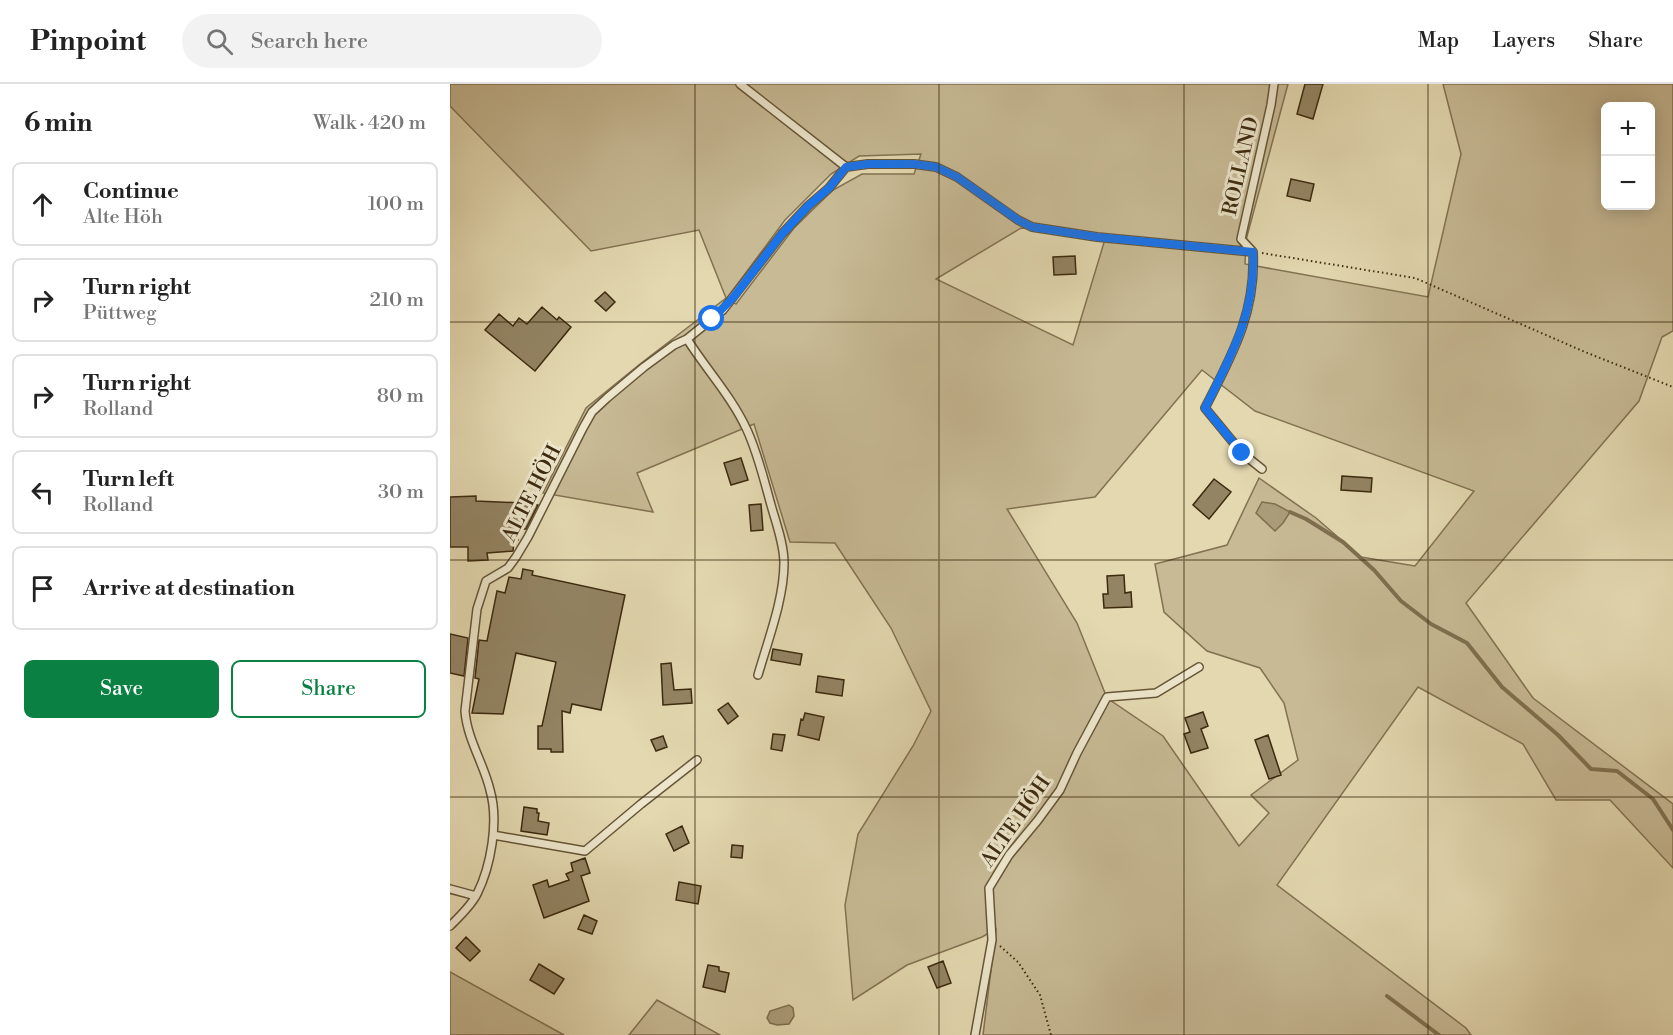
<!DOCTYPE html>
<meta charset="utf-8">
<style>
body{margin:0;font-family:"Libre Bodoni",serif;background:#f2f2f2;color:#222}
.controls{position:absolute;right:18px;top:18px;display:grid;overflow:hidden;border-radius:9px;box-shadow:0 3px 15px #0003}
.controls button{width:54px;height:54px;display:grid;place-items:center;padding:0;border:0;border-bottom:2px solid #e0e0e0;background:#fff;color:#222;font:30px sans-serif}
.stop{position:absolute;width:18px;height:18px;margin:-14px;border:4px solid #1a73e8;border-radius:50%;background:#fff}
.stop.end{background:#1a73e8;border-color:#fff;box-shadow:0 2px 6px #0008}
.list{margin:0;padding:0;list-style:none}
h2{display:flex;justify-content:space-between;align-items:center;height:78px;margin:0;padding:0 24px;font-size:26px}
h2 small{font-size:20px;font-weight:400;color:#767676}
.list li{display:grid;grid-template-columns:39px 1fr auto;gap:18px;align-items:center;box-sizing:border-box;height:84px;margin:0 12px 12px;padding:0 12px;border:2px solid #e0e0e0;border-radius:9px}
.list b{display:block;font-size:22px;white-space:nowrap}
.list p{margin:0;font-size:20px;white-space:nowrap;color:#767676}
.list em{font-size:20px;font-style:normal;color:#767676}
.actions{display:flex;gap:12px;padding:18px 24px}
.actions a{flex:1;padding:14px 0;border:2px solid #0b8043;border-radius:9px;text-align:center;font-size:21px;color:#0b8043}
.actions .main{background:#0b8043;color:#fff}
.icon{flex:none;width:33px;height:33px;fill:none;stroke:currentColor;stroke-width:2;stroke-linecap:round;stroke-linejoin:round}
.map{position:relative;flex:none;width:1223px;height:951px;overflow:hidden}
header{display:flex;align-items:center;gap:36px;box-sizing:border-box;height:84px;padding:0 30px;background:#fff;border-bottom:2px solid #e0e0e0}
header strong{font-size:28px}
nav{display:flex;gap:33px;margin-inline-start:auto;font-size:21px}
.search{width:420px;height:54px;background:#f2f2f2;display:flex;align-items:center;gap:15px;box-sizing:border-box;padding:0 21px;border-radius:33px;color:#767676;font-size:22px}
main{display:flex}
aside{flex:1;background:#fff}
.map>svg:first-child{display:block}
.green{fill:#c7ba95;stroke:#827252;stroke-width:1.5;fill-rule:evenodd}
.water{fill:#ab9d79;stroke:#7f6f4f;stroke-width:1.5}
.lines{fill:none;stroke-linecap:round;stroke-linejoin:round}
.stream{stroke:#7f6f4f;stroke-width:4}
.building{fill:#938463;stroke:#3d2a0f;stroke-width:1.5}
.service-casing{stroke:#665637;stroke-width:10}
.path{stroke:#3d2a0f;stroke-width:2;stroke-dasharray:1.5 3;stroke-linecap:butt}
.service{stroke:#ede6cc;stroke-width:7}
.route{stroke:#1a73e8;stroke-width:8}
.grid{fill:none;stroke:#3d2a0f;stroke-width:1.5;stroke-opacity:0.55}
.labels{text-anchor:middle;stroke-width:6;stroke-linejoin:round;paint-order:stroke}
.street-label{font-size:20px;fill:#3d2a0f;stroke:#ede6cc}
</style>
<header>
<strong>Pinpoint</strong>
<div class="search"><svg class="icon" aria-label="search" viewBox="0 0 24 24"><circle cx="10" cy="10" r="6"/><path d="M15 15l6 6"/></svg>Search here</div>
<nav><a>Map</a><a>Layers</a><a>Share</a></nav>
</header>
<main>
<aside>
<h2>6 min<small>Walk · 420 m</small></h2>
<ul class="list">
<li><svg class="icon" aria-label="ahead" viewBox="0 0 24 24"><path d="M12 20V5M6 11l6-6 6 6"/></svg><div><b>Continue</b><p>Alte Höh</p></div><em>100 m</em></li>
<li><svg class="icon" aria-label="right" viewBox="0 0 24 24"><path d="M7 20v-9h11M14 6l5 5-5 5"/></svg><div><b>Turn right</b><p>Püttweg</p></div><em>210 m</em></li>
<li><svg class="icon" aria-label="right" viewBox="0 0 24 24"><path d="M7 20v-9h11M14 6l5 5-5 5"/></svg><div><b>Turn right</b><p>Rolland</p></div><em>80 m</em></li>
<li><svg class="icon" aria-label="left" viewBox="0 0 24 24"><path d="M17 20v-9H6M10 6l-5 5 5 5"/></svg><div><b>Turn left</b><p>Rolland</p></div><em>30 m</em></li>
<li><svg class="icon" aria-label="arrive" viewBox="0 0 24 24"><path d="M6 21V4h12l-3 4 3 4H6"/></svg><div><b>Arrive at destination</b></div></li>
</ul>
<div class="actions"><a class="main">Save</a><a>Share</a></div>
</aside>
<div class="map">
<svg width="1223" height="951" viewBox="0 0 1223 951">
<rect width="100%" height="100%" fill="#e3d8b0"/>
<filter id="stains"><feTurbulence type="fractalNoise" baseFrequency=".00333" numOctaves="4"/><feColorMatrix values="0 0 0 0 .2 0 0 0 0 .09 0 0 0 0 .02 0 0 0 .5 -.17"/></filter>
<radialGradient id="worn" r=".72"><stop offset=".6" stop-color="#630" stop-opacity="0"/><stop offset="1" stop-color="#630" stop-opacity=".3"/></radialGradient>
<!-- green -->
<path class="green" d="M0,0H838L796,156L795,180L978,213L1011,70L993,0H1223V247L1212,253L1189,317L1016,519L1083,614L1223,720V784L1160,716H1106L1073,660L968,603L827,801L1016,944L1021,951H533L546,845L532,853L457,881L403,916L395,821L408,750L463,662L481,627L441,544L385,459L340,458L304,340L187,389L203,428L93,409L136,324L190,280L276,214L249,146L141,167L0,22ZM1156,22H1200V122H1156ZM471,70L464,90H412L383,106L344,144L286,220L277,214L335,136L381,90L409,72ZM571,144L656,152L623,261L486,195ZM752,286L805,327L1024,407L965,482L911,473L866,434L809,394L777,461L705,480L714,528L757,567L810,584L834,619L848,676L801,711L819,729L789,762L713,652L657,614L627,539L557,425L645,413Z
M0,888L114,951H0Z
M207,916L270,951H179Z"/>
<!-- water -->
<path class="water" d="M812,418L825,420L840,428L833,439L825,447L806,429Z
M339,921L343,924L344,932L339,940L327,941L320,939L317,934L320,927Z"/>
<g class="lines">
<!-- stream -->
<path class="stream" d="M840,428L856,435L893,458L924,486L951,517L981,540L1017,559L1052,603L1108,651L1141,685L1167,687L1203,715L1223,746
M937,912L989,951"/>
</g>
<!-- building -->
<path class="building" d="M855,0H873L863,35L847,30Z
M841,95L864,100L860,117L837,112Z
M625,172L626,190L604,191L603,173Z
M155,208L165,218L156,227L145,217Z
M92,223L107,236L109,233L121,243L85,287L35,246L49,230L63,242L69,234L77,240Z
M291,374L298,396L281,401L274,379Z
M892,392L922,394L921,408L891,406Z
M764,395L781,408L759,435L743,421Z
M26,412V417L75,419L88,421L76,445H68V456H64L63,467L37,469L38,476L18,477V463H0V413Z
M311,420L313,446L301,447L299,421Z
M73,485L83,487L82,491L175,511L151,626L122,620L120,629L112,627L113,668H101V665H88V642H92L106,578L66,569L53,630L22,629L29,595L25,594L29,556L37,557L47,507L55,509L59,493L71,495Z
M674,491L675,509L681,508L682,523L654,524L653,510H658L657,492Z
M0,550L18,554L14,592L0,589Z
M323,565L352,570L350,581L321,576Z
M221,579L224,606L241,605L242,619L213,621L211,580Z
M368,592L394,596L392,612L366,608Z
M278,619L288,632L278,640L268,626Z
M753,628L758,642L751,645L758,664L741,669L734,650L740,648L735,634Z
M355,629L374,633L369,656L348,651L351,635L353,636Z
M323,650L335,651L332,667L321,665Z
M818,651L831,691L819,695L805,656Z
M213,652L217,663L206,667L201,656Z
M74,723L87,725V729H89L88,737L99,739L97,751L71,747Z
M232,742L239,759L224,767L216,750Z
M282,761L293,762L292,774L281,773Z
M135,774L140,789L131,792L139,817L94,834L83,801L97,796L99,803L119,796L116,790L123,787L121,779Z
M229,798L251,802L248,820L226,816Z
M134,831L147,837L142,850L128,845Z
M16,853L30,867L20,877L6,864Z
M493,877L501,899L487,904L478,883Z
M89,880L114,895L104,910L80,896Z
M258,881L269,883V887L279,889L275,908L253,903Z"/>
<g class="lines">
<!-- service casing -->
<g class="service-casing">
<path id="service" d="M290,0L396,83L418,80H464L486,83L507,93L568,136L582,143L647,153L803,168
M237,255C256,285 282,313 297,346C308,370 314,396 321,421C326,439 334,460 334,479C334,515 318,556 308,591
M812,385L792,369L755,324C782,271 806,229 803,168L791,155L821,21L824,0
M43,751L135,767L191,720L247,676
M0,805L26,812
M0,842C9,833 21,822 27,810C41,782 49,737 40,706C34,680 17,655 15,627L27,525L36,497L58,484L66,473L78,453L133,344L142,328L157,314L194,283L224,261L237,255L273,226L332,150L358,122L379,104L396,83
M525,951L542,856L539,804L559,771L588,736L610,706L627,669L657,613L706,609L749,583"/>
</g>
<!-- path -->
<path class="path" d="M812,169L965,194L1135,268L1223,303
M550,862L568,878L590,911L601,951"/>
<!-- service -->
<use href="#service" class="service"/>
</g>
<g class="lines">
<!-- route -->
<path class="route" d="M262,235L283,214L332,150L358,122L379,104L396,83L418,80H464L486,83L507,93L568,136L582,143L647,153L803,168C806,228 781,272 755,324L792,369"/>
</g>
<!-- grid -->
<path class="grid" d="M245,0V951M489,0V951M734,0V951M978,0V951M0,238H1223M0,476H1223M0,713H1223"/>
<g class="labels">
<!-- street labels -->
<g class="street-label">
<text transform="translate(790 82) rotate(-77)" y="7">ROLLAND</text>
<text transform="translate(81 409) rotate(-63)" y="7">ALTE HÖH</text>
<text transform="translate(565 737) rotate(-55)" y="7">ALTE HÖH</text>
</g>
</g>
<rect width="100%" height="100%" filter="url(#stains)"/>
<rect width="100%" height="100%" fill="url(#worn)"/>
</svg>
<div class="controls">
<button>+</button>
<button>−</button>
</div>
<div class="stop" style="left:262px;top:235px"></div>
<div class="stop end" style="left:792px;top:369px"></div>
</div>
</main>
